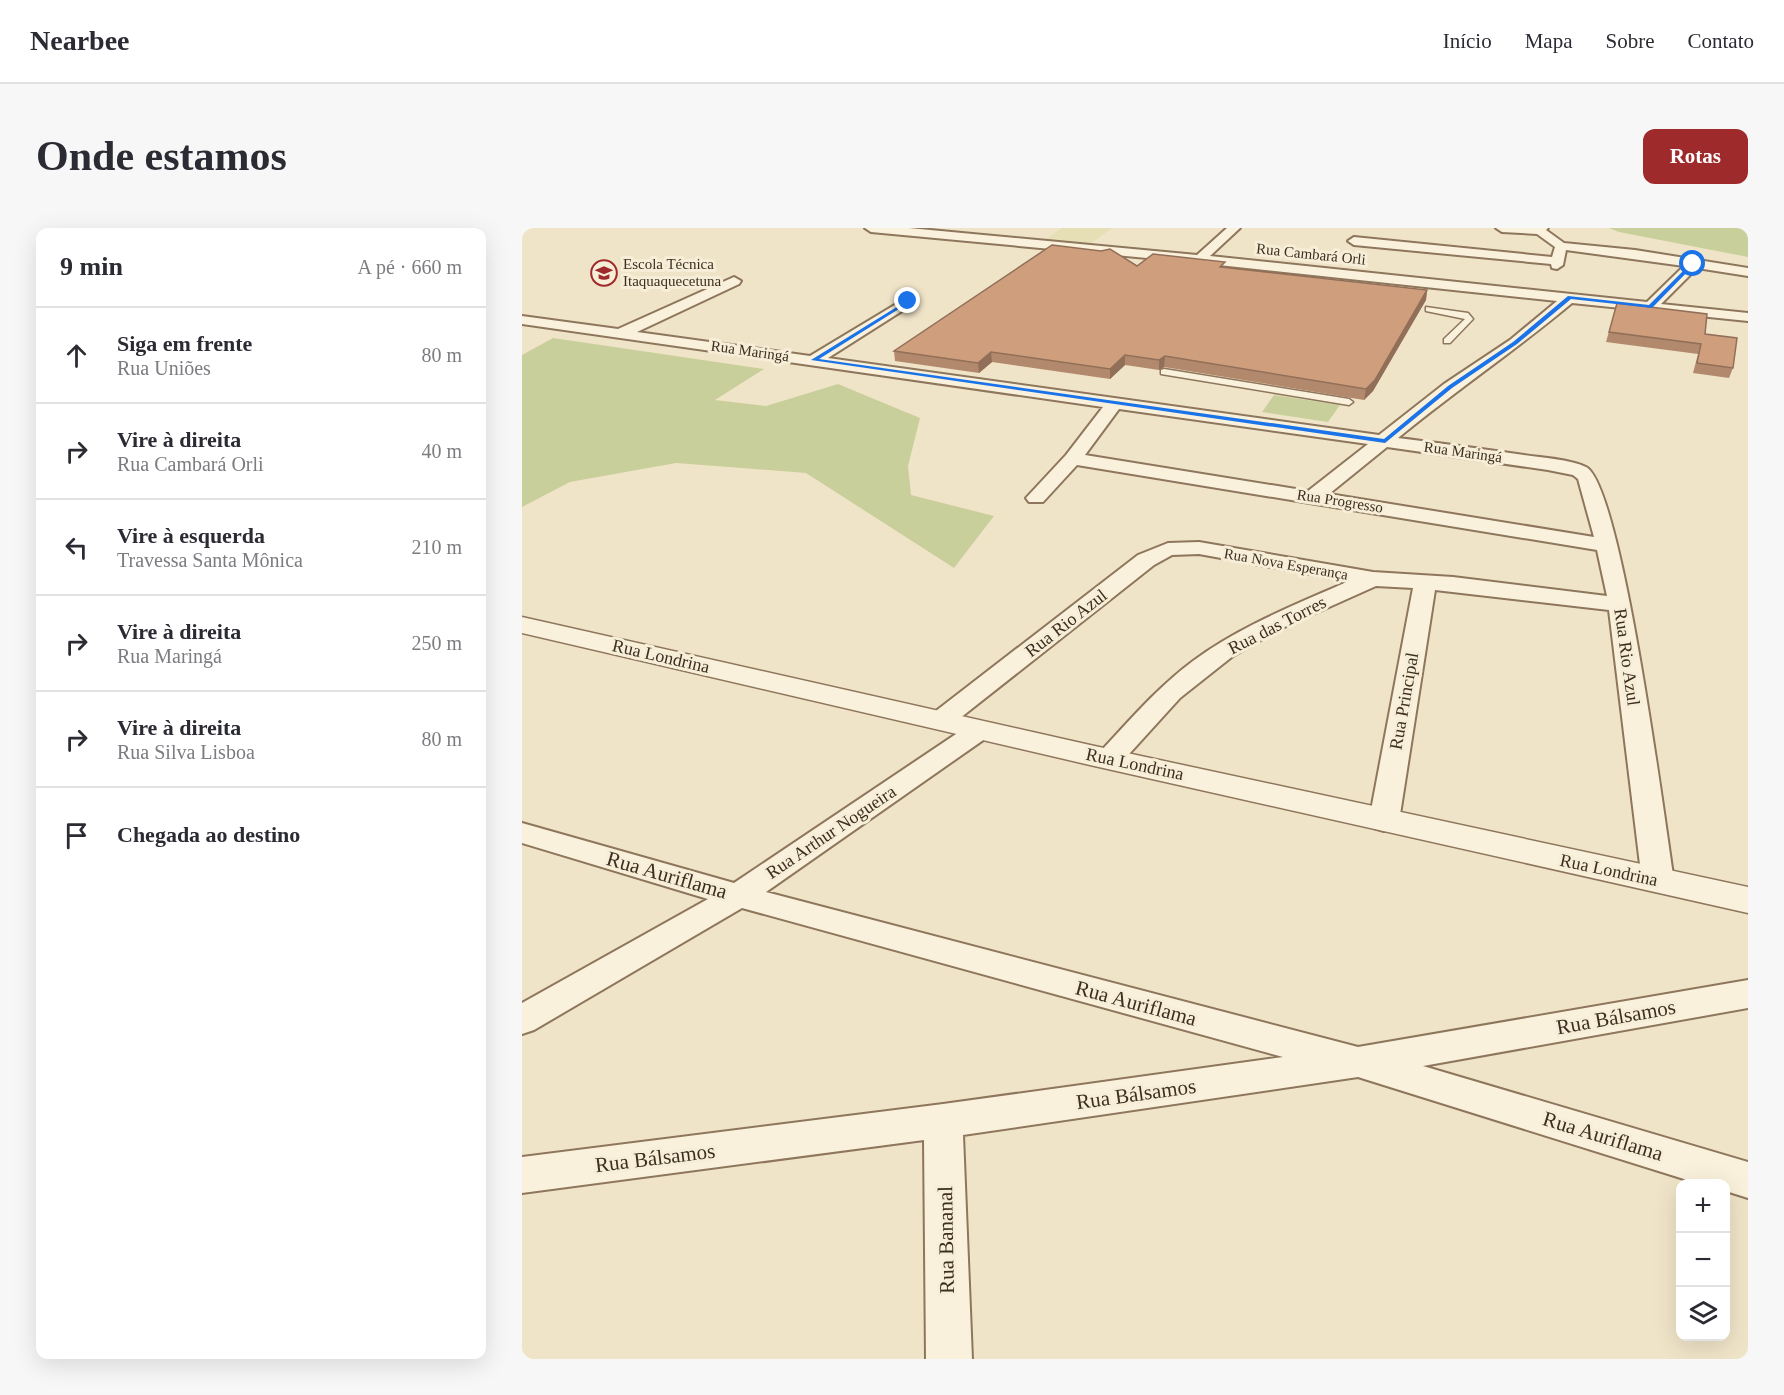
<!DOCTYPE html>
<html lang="pt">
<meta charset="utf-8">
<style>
body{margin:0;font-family:Georgia,serif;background:#f7f7f7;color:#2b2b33}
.controls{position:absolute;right:18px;bottom:18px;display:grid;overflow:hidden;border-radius:12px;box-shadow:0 6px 24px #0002}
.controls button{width:54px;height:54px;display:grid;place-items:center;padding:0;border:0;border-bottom:2px solid #e1e1e2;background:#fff;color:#2b2b33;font:30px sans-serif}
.stop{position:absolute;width:18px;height:18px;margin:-14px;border:4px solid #1a73e8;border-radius:50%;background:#fff}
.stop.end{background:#1a73e8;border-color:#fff;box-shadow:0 2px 6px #0008}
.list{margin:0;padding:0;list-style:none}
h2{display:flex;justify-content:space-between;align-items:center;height:78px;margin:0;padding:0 24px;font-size:26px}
h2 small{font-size:20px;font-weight:400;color:#7c7c81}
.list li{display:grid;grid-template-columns:39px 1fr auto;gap:18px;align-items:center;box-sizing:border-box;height:96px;padding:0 24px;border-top:2px solid #e1e1e2}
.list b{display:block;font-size:22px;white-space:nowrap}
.list p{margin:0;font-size:20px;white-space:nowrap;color:#7c7c81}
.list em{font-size:20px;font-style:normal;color:#7c7c81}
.icon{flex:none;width:33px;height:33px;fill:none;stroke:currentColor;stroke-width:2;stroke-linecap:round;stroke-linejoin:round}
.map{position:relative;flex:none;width:1226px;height:1131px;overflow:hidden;border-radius:12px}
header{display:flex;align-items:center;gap:36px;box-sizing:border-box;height:84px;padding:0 30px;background:#fff;border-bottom:2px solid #e1e1e2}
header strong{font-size:28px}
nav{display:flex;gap:33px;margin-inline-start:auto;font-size:21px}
.intro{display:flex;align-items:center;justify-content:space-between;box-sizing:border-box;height:144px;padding:0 36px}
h1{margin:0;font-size:42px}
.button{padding:15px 27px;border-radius:12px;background:#9e2a2b;color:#fff;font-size:21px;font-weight:700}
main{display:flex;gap:36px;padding:0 36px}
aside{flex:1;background:#fff;border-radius:12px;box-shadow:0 6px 24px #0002}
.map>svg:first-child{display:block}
.farmland{fill:#e6deb5}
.green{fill:#c9cf9b}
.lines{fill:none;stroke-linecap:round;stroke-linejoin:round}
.service-casing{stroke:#8d765c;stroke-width:3}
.minor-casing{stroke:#8d765c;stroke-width:4}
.tertiary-casing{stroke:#8d765c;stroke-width:3}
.service{fill:#faf1dc;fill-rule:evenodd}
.minor{fill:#faf1dc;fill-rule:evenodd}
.tertiary{fill:#faf1dc;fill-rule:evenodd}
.wall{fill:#b2896c}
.shaded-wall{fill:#916f58}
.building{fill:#cf9f7d;stroke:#916f58;stroke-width:1.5}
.route{fill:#1a73e8}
.labels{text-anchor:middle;stroke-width:6;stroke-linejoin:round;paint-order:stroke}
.far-street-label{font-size:15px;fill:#3d2e20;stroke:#f7eed8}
.far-poi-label{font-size:15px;fill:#3d2e20;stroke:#f7eed8;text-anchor:start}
.street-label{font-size:18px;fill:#3d2e20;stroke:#f7eed8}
.near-street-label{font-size:21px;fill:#3d2e20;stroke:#f7eed8}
</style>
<header>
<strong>Nearbee</strong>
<nav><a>Início</a><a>Mapa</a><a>Sobre</a><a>Contato</a></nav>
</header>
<div class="intro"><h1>Onde estamos</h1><a class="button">Rotas</a></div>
<main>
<aside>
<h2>9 min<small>A pé · 660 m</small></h2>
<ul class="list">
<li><svg class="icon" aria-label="ahead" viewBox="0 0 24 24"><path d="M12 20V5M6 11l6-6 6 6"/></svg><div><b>Siga em frente</b><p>Rua Uniões</p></div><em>80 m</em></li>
<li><svg class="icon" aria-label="right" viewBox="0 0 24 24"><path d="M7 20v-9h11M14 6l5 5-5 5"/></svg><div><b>Vire à direita</b><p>Rua Cambará Orli</p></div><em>40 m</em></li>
<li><svg class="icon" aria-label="left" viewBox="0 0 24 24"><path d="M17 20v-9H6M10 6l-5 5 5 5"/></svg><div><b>Vire à esquerda</b><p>Travessa Santa Mônica</p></div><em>210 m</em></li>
<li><svg class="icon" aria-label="right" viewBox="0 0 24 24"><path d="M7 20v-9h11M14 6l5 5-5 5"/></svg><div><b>Vire à direita</b><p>Rua Maringá</p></div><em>250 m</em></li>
<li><svg class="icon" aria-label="right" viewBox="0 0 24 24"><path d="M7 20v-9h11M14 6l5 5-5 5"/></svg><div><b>Vire à direita</b><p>Rua Silva Lisboa</p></div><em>80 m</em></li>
<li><svg class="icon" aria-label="arrive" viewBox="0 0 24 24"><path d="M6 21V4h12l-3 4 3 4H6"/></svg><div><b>Chegada ao destino</b></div></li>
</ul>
</aside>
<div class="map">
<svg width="1226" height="1131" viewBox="0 0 1226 1131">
<rect width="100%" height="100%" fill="#f0e4c8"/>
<!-- farmland -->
<path class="farmland" d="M540,0H590L567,17L523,12Z"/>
<!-- green -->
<path class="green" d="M1087,0H1226V29L1097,4Z
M31,110L242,141L193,172L244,178L316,156L398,190L386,238L389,267L472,288L432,340L284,245L154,235L48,254L0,279V127Z
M752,167L818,177L806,194L740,184Z"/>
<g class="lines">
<!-- service casing -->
<g class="service-casing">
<path id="service" d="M904,79L946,85L951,91L928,115H922V111L943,91L904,83Z
M642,141L827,171L831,174L827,177L639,146V142Z"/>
</g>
<!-- minor casing -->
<g class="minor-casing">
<path id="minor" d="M343,0H387L675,27L705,0H718L688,28L1125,74L1162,38L1044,22L1041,37L1035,41L1030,40L1029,36L832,17L826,13L832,9L1030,29L1033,19L1015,6L980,4L974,0H1026L1024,2L1042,15L1113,22L1226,40V48L1175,40L1139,76L1226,85V93L1050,75C994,122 933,163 876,210C918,215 960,221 1002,227C1021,230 1047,231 1064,239C1100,257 1143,597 1152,653L1147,661L1136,664L1125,661L1120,653L1087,382L913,362L877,593L872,600L862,603L852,600L847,593L891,360L854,358L758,401L711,428L658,470L598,536L588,539L578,536L574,530L578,524C608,492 636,459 671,433C718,398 773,377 827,353L677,326L650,327L632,337L428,498L419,500L410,498L406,492L410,486L616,327L646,315L677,314L851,344L931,349L1085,368L1075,322L555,237L521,274H507L504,270L544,227L581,179L0,96V88L96,101L212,49L219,53L217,56L115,104L288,128L386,69L393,73L391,76L306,130L857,207L922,156L988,112L1035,73L678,35L349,4ZM597,181L846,216L786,263L563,227ZM865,219L1026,242L1051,247L1056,251L1072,309L807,266Z
M458,494L467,496L471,502L467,508L244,664L836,819L1226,752V780L901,838L1226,934V970L1204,963V956H1178L836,849L441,907L450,1131H404L402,912L0,965V929L421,876L761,829L220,680L12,802L0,806V775L186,671L0,615V595L212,655L449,496Z"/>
</g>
<!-- tertiary casing -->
<g class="tertiary-casing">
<path id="tertiary" d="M0,389L568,517L1226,659V685L568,537L0,405Z"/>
</g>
<!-- service -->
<use href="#service" class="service"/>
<!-- minor -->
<use href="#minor" class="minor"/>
<!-- tertiary -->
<use href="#tertiary" class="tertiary"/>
</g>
<!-- wall -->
<path class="wall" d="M579,23L615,38L703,40L905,62L904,72L851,163L842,172L642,139L637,142L603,137L588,151L470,134L457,145L373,133L372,123Z
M1095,75L1183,106L1211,140L1207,150L1171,145L1176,126L1084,114Z"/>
<!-- shaded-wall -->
<path class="shaded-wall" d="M905,62L904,72L851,163L842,172L844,161Z
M469,124L470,134L457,145L456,135Z
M603,127V137L588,151V141Z
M643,128L642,139L637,142V132Z"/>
<!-- building -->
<path class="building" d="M530,17L579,23L588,21L615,38L631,26L703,34L698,39L905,62L853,152L844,161L643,128L637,132L603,127L588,141L469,124L456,135L372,123Z
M1095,75L1185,86L1183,106L1215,110L1211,140L1175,135L1179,116L1087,104Z"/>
<!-- route -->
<path class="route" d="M1169,35L1173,36L1130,80L1049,71L995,116L930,160L863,215L289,132L386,72L388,74L297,131L862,211L926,158L991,114L1046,68L1127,77Z"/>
<!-- icons -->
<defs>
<g id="university-ring" transform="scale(1.35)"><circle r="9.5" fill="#f7eed8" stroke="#9e2a2b" stroke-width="1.5"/><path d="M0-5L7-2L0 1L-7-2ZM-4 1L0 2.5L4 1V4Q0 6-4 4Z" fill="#9e2a2b"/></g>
</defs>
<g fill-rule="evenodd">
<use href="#university-ring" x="82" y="45"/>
</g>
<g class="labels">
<!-- far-street labels -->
<g class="far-street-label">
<text transform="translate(789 26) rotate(6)" y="5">Rua Cambará Orli</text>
<text transform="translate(228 123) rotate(8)" y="5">Rua Maringá</text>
<text transform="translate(941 224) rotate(8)" y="5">Rua Maringá</text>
<text transform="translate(818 273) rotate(9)" y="5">Rua Progresso</text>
<text transform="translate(764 336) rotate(10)" y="5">Rua Nova Esperança</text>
</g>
<!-- far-poi labels -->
<g class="far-poi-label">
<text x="101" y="41">Escola Técnica<tspan x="101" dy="17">Itaquaquecetuna</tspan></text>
</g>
<!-- street labels -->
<g class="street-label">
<text transform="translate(544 395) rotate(-38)" y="6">Rua Rio Azul</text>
<text transform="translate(755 397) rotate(-27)" y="6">Rua das Torres</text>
<text transform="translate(139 428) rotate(13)" y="6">Rua Londrina</text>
<text transform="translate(1105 429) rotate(82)" y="6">Rua Rio Azul</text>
<text transform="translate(882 473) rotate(-80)" y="6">Rua Principal</text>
<text transform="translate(613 536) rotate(12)" y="6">Rua Londrina</text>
<text transform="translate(309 604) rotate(-34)" y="6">Rua Arthur Nogueira</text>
<text transform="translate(1087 642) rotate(12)" y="6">Rua Londrina</text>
</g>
<!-- near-street labels -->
<g class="near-street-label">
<text transform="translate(145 647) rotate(16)" y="7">Rua Auriflama</text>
<text transform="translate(614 775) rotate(15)" y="7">Rua Auriflama</text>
<text transform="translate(1094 789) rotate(-10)" y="7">Rua Bálsamos</text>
<text transform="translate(614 866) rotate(-8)" y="7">Rua Bálsamos</text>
<text transform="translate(1081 908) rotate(17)" y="7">Rua Auriflama</text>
<text transform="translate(133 930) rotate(-7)" y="7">Rua Bálsamos</text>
<text transform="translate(424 1012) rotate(-91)" y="7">Rua Bananal</text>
</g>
</g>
</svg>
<div class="controls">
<button>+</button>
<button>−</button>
<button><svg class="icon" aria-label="layers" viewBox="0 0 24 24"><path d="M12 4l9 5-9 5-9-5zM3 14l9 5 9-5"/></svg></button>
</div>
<div class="stop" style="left:1171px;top:36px"></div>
<div class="stop end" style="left:386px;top:73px"></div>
</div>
</main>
